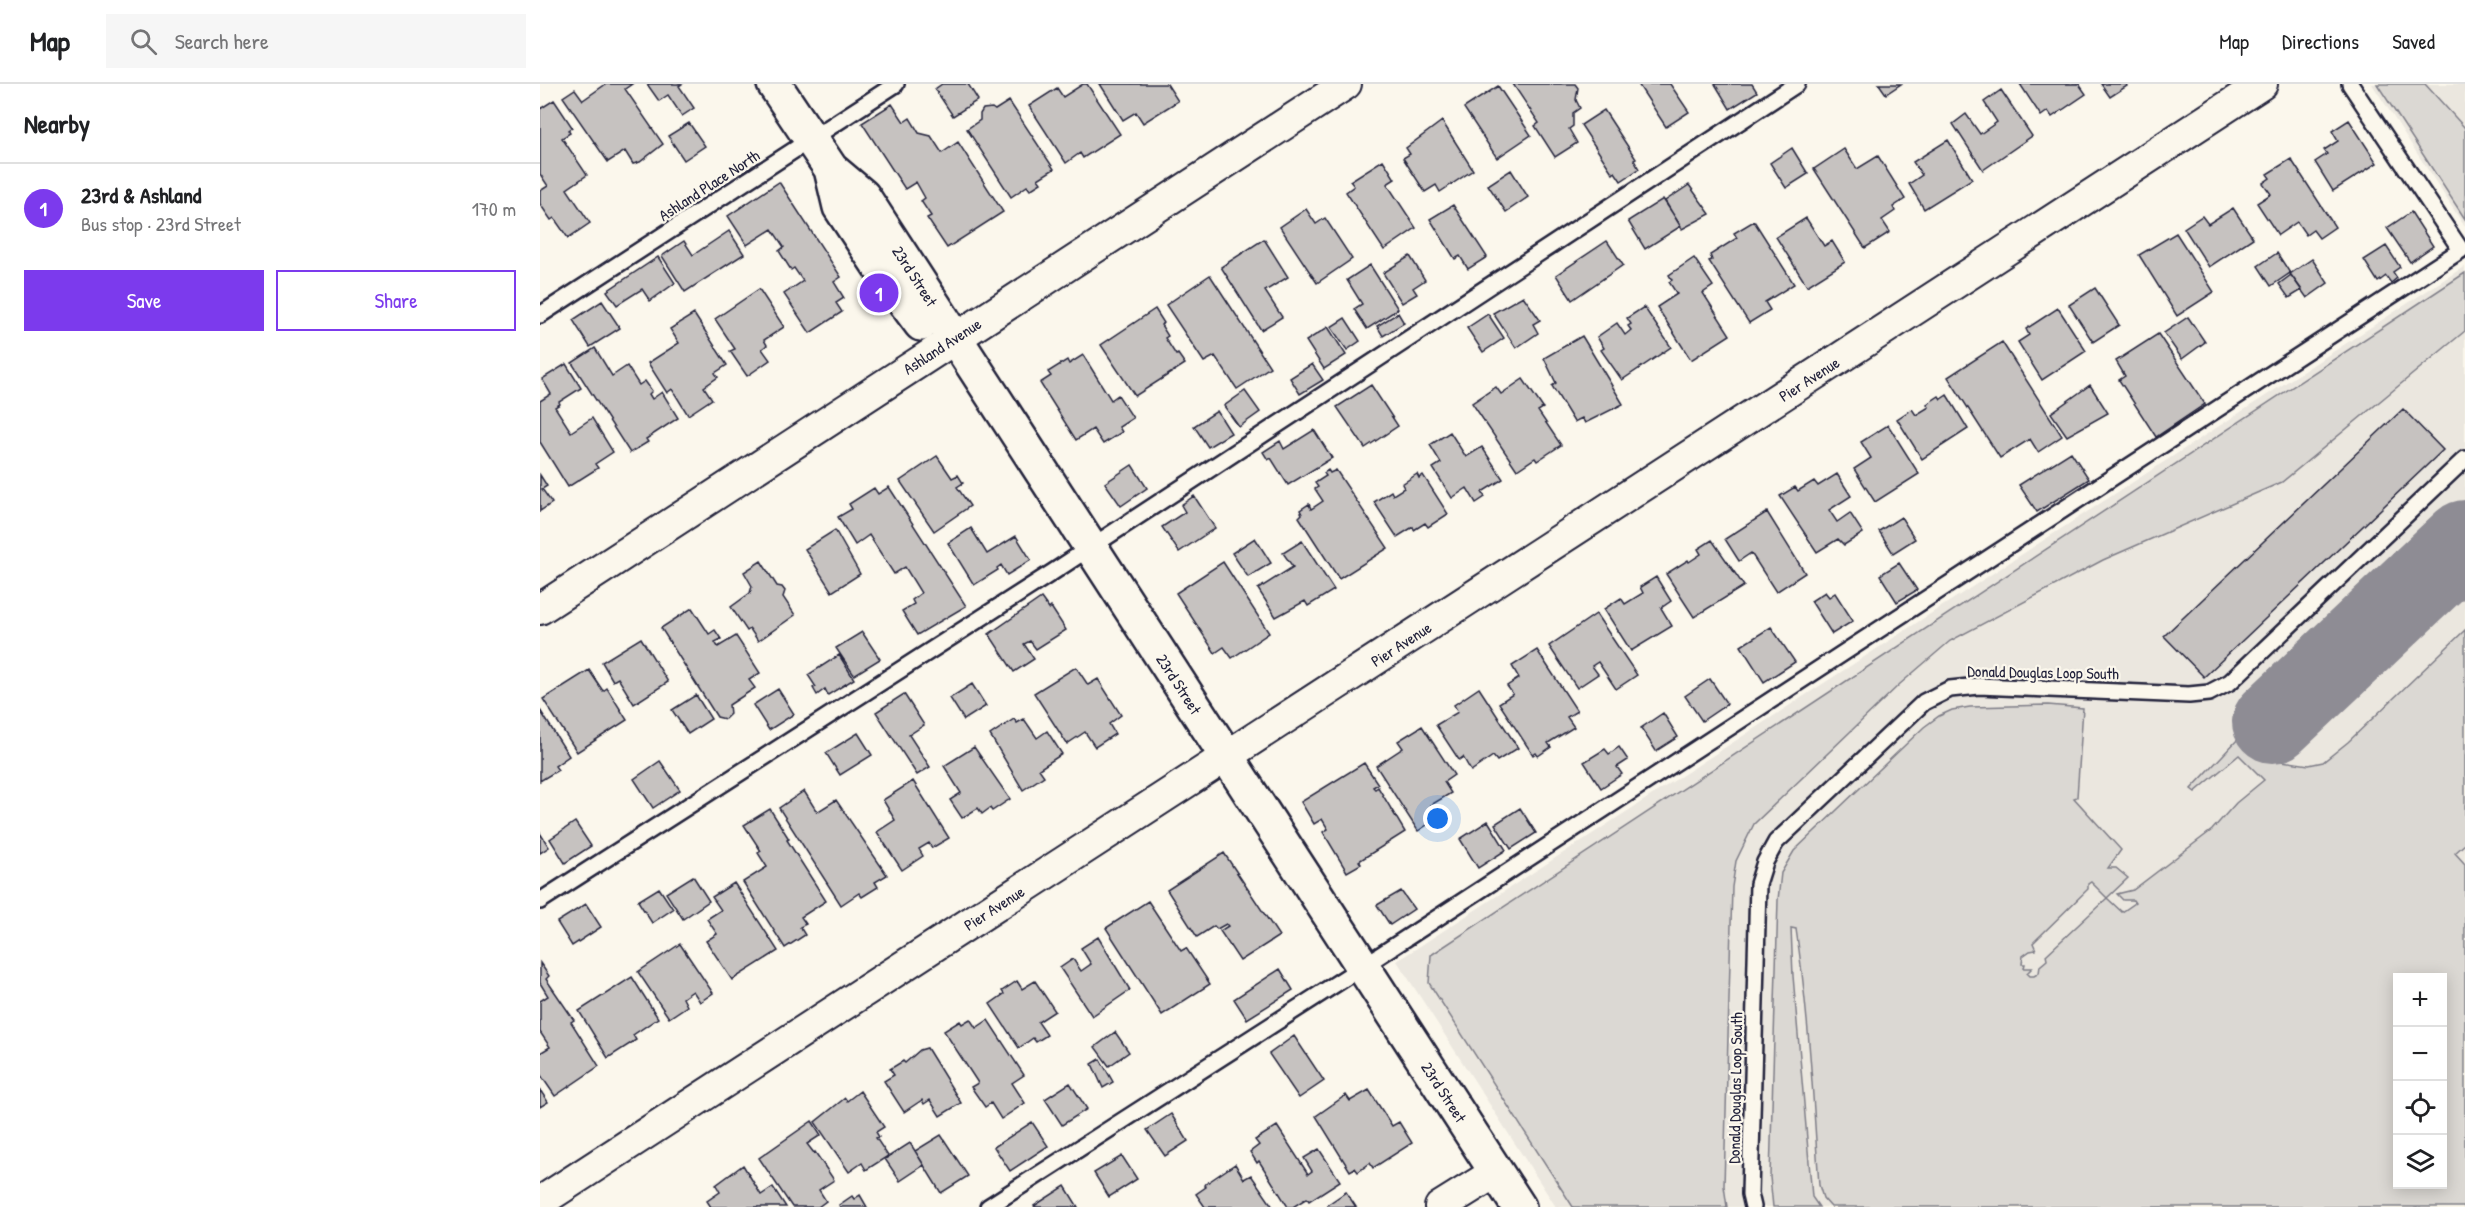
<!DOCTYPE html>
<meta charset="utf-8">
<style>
body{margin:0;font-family:"Patrick Hand",sans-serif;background:#f6f6f6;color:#202124}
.controls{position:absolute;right:18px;bottom:18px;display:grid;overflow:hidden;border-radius:0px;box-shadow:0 3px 15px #0003}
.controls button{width:54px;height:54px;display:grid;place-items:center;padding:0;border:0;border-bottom:2px solid #e0e0e0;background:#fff;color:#202124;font:30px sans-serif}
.you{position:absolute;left:898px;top:735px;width:21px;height:21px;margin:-15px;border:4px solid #fff;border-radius:50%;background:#1a73e8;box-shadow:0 0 0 9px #1a73e833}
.badge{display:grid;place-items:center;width:39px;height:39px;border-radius:50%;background:#7c3aed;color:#fff;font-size:20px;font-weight:700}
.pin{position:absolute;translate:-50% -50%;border:3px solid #fff;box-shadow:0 2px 6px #0006}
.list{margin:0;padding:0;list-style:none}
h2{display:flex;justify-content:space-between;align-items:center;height:78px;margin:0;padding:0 24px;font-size:26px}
h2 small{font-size:20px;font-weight:400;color:#757577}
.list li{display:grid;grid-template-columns:39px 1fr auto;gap:18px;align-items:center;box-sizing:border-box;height:90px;padding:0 24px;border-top:2px solid #e0e0e0}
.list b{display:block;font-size:22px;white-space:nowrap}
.list p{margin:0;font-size:20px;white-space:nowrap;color:#757577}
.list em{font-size:20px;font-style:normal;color:#757577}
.actions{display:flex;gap:12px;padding:18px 24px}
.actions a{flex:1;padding:14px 0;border:2px solid #7c3aed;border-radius:0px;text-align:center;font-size:21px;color:#7c3aed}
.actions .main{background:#7c3aed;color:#fff}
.icon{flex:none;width:33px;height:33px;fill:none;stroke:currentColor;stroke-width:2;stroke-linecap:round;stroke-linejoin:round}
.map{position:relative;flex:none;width:1925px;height:1123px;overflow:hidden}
header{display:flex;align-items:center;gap:36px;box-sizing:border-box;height:84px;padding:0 30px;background:#fff;border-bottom:2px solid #e0e0e0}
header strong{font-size:28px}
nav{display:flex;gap:33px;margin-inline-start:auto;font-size:21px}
.search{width:420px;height:54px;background:#f6f6f6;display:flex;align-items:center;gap:15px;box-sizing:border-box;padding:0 21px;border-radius:0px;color:#757577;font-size:22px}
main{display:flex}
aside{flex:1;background:#fff}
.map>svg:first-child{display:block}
.built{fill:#ebe7df;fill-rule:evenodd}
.green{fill:#dbd8d3;stroke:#7e7d87;stroke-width:1.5;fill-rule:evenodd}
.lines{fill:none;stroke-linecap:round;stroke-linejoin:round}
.taxiway{stroke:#8e8c94;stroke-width:82}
.building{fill:#c6c2c0;stroke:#22223b;stroke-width:1.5}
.service-casing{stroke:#22223b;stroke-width:20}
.minor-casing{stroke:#22223b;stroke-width:34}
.tertiary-casing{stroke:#22223b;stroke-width:38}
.service{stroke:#fbf7ec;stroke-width:15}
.minor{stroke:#fbf7ec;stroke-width:30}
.tertiary{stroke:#fbf7ec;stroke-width:33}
.labels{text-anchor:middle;stroke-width:4.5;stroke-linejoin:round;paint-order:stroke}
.street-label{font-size:16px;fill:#22223b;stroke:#fbf7ec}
</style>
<header>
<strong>Map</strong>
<div class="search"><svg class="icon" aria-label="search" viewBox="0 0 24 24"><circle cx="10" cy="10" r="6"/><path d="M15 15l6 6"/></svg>Search here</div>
<nav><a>Map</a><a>Directions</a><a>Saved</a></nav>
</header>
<main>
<aside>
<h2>Nearby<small></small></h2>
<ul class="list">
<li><span class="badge">1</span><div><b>23rd &amp; Ashland</b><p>Bus stop · 23rd Street</p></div><em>170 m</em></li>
</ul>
<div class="actions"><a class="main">Save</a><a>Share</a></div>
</aside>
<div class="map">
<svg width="1925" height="1123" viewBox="0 0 1925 1123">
<rect width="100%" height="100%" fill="#fbf7ec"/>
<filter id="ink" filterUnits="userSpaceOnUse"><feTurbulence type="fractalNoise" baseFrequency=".0167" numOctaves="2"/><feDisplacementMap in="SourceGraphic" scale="12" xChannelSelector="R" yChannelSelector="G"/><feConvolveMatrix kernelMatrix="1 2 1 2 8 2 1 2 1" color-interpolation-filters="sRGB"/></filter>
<g filter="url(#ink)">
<!-- built -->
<path class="built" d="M1832,0H1925V143Z
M1925,182V1123H1016L857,877ZM1858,894H1902V1100H1858Z"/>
<!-- green -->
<path class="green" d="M1837,0H1885L1925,44V135Z
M1925,189V247L1742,398L1563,476L1410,557L1360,600L1214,740L1196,777L1192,803L1184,1102L1187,1123H1033L889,899L891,871Z
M1925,546V760L1915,769L1925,780V1123H1291L1283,1114L1279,1101C1273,1015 1269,930 1256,845L1251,844L1253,892L1272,1113L1279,1123H1233L1230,1093L1238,816L1241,789L1254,767L1384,643L1399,632L1412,626L1430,623L1508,621L1543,624L1537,713L1534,714L1581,766L1568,784H1576L1588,794L1567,814L1582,828L1595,819L1593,816H1583L1577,810L1593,806L1672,746L1696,719L1724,696L1699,671L1655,708L1651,705L1699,654L1722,674L1769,681L1783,678L1808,658ZM1551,798L1567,814L1506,871L1507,876L1500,882L1499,889L1494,892H1490L1487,889L1492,884H1484L1485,880H1482L1483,872L1490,867L1496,866L1493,859L1548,805V800ZM1858,894H1902V1100H1858Z"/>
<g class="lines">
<!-- taxiway -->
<path class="taxiway" d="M1733,638L1925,457"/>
</g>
<!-- building -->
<path class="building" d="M66,0H92L85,5L123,60L100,78L93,80L85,67L68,78L23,13L35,5L43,16Z
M107,0H142L139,2L154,24L142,32L128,11L119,17Z
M402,0H428L438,16L413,32L395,5Z
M543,0H547L580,50L543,74L540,69L526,79L489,22L517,4L523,13Z
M560,0H627L638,17L603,39L596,28L583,36Z
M973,0H1035L1038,4L1036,16L1040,24L1033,29V42L1029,45L1037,59L1015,73L995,42L999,39Z
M1098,0H1130L1149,28L1126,43Z
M1175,0H1212L1217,8L1190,25Z
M1339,0H1361L1346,10Z
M1480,0H1539L1546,10L1512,33L1508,27L1501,32Z
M1561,0H1586L1587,2L1570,13Z
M958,2L991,51L957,74L924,24Z
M1461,6L1492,52L1443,86L1413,40L1426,30L1440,50L1457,38L1444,18Z
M14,16L32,43L28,46L30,49L22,54L47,91L27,105L50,139L28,154L14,134L11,136L0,120V107L8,102L0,90V25Z
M469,17L514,85L498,95L501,99L490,106L487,102L471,113L427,45L440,36V30L443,25L452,24L455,26Z
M352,20L364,38L370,34L379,49L391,52L402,69L418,58L463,128L407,164L387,134L391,132L381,117L385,114L376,98L365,105L322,39Z
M1064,26L1096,75L1094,76L1099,85L1081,97L1075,88L1073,90L1041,41Z
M1809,36L1837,79L1793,107L1775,78L1787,70L1784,66L1798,57L1792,47Z
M902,37L933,86L900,108L896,101L885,108L863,74L870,70L866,64Z
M149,39L165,62L144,76L128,52Z
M1408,56L1432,95L1384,125L1369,100L1382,91L1373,78Z
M1252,64L1268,90L1246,104L1230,79Z
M1304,65L1317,85L1338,72L1365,115L1353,123L1355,127L1342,136L1350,148L1325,164L1274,85Z
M1751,75L1795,143L1779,154L1773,146L1766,151L1757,138L1738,151L1717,119L1731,110L1723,99L1730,94L1727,90Z
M843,76L855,95L847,100L876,144L844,166L806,108L814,102L810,97Z
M971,86L988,113L966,128L948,101Z
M239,98L301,193L294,198L304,214L296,219L302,228L270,249L244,210L263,197L254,184L251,186L239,167L244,163L232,145L207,161L188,132Z
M1149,101L1170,130L1142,145L1125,117Z
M1123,115L1141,142L1105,165L1088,137Z
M913,121L947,173L928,185L920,172L915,175L890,135Z
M1693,124L1713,154L1669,183L1644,144L1662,132L1668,140Z
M766,125L776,140L785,134L812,175L777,199L740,143Z
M1871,128L1893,162L1870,178L1847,144Z
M1266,134L1284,162L1292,157L1305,178L1267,202L1236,153Z
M1214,137L1254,200L1225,218L1230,226L1209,239L1169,177L1172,176L1170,171L1197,154L1194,149Z
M189,147L204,170L145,208L122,172L144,157L153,171Z
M1636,149L1674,208L1637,232L1599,171Z
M724,155L748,193L725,207L742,233L721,246L681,183Z
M1067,157L1083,181L1032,216L1016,191Z
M1846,162L1860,183L1853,188L1857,194L1851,199L1846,192L1838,198L1824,176Z
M1737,169L1750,189L1731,202L1718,182Z
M870,172L885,196L873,204L877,210L862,219L843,189Z
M118,173L135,199L110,217L102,205L77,221L67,207Z
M1154,174L1173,202L1163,209L1190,251L1151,276L1117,223L1137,210L1129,198L1132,196L1129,191Z
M1772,175L1788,199L1767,214L1750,190Z
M830,181L858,225L827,245L814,225L822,220L807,196Z
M670,191L730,283L697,305L675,272L664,278L626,221Z
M1751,191L1762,206L1749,214L1739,200Z
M1555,204L1579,241L1553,258L1529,221Z
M219,205L244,243L224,256L227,261L222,265L230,276L207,292L190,267L195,265L175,235Z
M983,212L1000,236L993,240L998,249L976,264L953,229Z
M62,217L80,244L50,263L33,236Z
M1104,223L1131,263L1082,296L1061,266L1064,264L1057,253L1077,239L1085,251L1091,246L1088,242L1091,240L1087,234Z
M1518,224L1546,267L1502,296L1478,258L1489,251L1486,245Z
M615,225L624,239L621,241L628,252L625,254L636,271L638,270L645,280L595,312L561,261Z
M858,229L864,239L843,252L837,242Z
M154,230L187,281L175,289L178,293L164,303L172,315L148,331L132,305L127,309L108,279L139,259L130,245Z
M948,230L964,254L943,268L927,244Z
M1648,233L1665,258L1642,275L1624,249Z
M805,234L820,257L807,266L791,243Z
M788,243L806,271L784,285L766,257Z
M1618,250L1665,320L1616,353L1579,296L1585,292L1576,277Z
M1042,252L1083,320L1045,339L1042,334L1034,338L1012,302L1016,299L1004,274Z
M1462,258L1522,352L1498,368L1490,355L1460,374L1408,293Z
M55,264L72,292L87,282L99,301L105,297L112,307L109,310L112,315L122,308L138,334L106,355L108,358L90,369L32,279Z
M543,271L571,316L578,311L593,334L579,343L582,348L563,360L553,345L536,356L500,299L511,292L508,288L527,276L529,280Z
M26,280L41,304L19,318L20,320L15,323L31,348L52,334L73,368L55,380L58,384L28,403L0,358V317L11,310L2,295Z
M772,280L783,296L760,310L750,294Z
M983,295L1003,324L998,327L1021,361L997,377L995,374L977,386L932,319L956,303L961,310Z
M831,301L858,342L825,364L797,323Z
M1550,301L1568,329L1527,352L1511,329Z
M705,307L720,328L699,343L684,322Z
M1407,311L1428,345L1382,375L1357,335L1372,325L1376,331L1389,323L1387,320L1399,312L1401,315Z
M1863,325L1903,366L1664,593L1624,552Z
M677,327L691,349L668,363L654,342Z
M1348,341L1379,390L1335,418L1314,385L1331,374L1321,358Z
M774,346L792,374L748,401L731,374L728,376L723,368L740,357L744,365Z
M910,348L926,373L942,363L963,395L942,408L945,413L936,419L927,404L912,414L893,384L901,379L890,361Z
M1531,368L1549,395L1497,428L1479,401Z
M397,372L412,394L418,391L423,399L417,403L430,422L394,447L360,397Z
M592,381L607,404L581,422L565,399Z
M788,386L790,389L796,386L848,464L799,495L759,433L762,430L760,426L769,420L771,425L783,417L775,405L778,403L775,399L786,392L784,389Z
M877,390L879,394L883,391L908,430L888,443L885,439L874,446L873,443L857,453L834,418L851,407L853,411L864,404L862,400Z
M1297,390L1311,412L1289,426L1297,438L1310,429L1323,449L1304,461L1298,455L1277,468L1240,412L1255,403L1258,407L1274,397L1278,402Z
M0,391L7,402L2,405L12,419L0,427Z
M349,403L426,522L377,551L362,527L374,520L372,516L381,509L365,483L354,490L329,451L315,461L298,433L312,425L309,420L334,404L338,410Z
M654,412L675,444L639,468L622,443L645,428L641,421Z
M1227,428L1265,489L1236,508L1211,469L1199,477L1185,455Z
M1361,433L1375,455L1353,469L1339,447Z
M431,444L447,470L476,452L491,476L467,491L461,481L457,484L458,486L434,501L408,459Z
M295,446L320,490L292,508L265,465Z
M715,454L731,479L708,493L692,469Z
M1172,456L1204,502L1154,533L1126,490L1148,476L1149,478L1161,470L1158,465Z
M762,457L794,506L768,522L765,517L736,533L718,505L753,483L743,469Z
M221,477L237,502L242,503L245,507L243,513L255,531L218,557L210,545L207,547L191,523L210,509L212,502L204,488Z
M683,478L729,549L692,574L684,563L675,569L636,509Z
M1359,479L1377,506L1357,518L1340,491Z
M1116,493L1131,517L1121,524L1132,542L1091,567L1064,525L1081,514L1085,520L1103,509L1100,503Z
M1285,508L1289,513L1295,509L1313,537L1292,550L1271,517Z
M501,514L509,525L511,523L526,546L496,565L490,557L484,560L494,575L474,588L449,550Z
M152,524L169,550L175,546L181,555L175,558L178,563L196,552L220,589L209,596L215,604L189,621L190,630L185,635L177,633L121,544Z
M1056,530L1097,591L1076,605L1058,578L1052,582L1058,590L1037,604L1009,562Z
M1231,543L1255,578L1224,598L1201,562Z
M322,548L340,575L314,591L296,564Z
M101,554L128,598L94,620L78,594L73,597L62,578Z
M997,566L1037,627L1027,633L1034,643L1008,659L1011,663L998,672L996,669L993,671L959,619L973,610L967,602L979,594L972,582Z
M299,571L314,595L288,611L285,605L277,611L273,604L276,603L268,591Z
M536,583L548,601L558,595L581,631L569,640L575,650L555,663L545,648L527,660L494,609Z
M49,586L63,607L67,604L87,636L37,668L3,615Z
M1170,595L1187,620L1162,637L1145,612Z
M432,600L446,622L424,636L410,614Z
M939,604L978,664L957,677L953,672L931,687L923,673L919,676L896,641L918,628L914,621Z
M238,605L254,630L229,646L213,621Z
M364,610L384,641L369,651L390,683L377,691L336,628Z
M156,611L171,635L148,650L132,626Z
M0,626L29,672L15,682L18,686L0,697Z
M1123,629L1138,653L1116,667L1101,644Z
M474,635L477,639L484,635L497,654L507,647L522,670L499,685L504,692L483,706L450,651Z
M882,642L914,691L904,698L911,709L891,721L899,733L878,747L836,682L863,664L858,657Z
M318,649L332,671L300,691L286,669Z
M434,663L470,715L452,727L450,724L442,730L438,724L422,734L410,716L421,709L404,682Z
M1079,663L1088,676L1077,683L1082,690L1061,704L1044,678L1065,665L1069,670Z
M120,677L140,706L113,724L94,695Z
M824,679L838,700L833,703L835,705L838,703L865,748L819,777L821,780L807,788L783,748L788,745L782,735L774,740L761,718Z
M373,697L409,754L392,764L389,759L379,765L383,772L362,786L337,748L355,736L343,716Z
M264,707L277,728L296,716L347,791L335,798L338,803L322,813L319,809L301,821L239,724Z
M980,724L996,749L971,765L955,740Z
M230,725L249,755L247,756L286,817L261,833L266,840L260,843L265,851L245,864L203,798L227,783L218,769L221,767L204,741Z
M948,737L966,766L938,784L920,755Z
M35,738L51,762L25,779L10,755Z
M0,749L9,763L0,769Z
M684,769L739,852L700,877L680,847L688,842L686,840L677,845L674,842L657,853L627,806Z
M153,792L169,817L143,835L126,809Z
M194,799L238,867L192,896L166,857L177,850L167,835L181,826L172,813Z
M119,804L133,825L112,839L98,817Z
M861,807L874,825L850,841L837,821Z
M608,817L641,867L646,864L670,900L622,931L566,844Z
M46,820L61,843L32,862L17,838Z
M558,853L590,906L552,932L520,884L533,875L541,887L551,880L541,864Z
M140,860L173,909L160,918L153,907L143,914L147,922L129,934L98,888Z
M0,879L9,892L6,895L34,936L31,938L59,982L15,1012L0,990V969L10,963L0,948V917L8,912L0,899Z
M740,885L753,906L707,935L694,915Z
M92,893L118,934L93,951L96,956L68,974L39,927Z
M477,897L482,905L495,897L515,927L498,938L507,951L496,958L493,954L479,964L450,920L464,910L462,907Z
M430,935L436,944L448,936L484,991L472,999L485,1019L461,1035L451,1019L445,1023L431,1003L438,999L404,947L420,937L422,940Z
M575,948L589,968L569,982L555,963Z
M754,952L784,997L759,1014L729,970Z
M387,964L421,1019L400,1032L390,1016L384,1020L382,1016L364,1028L344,997L354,991L350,985L363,977L365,979L380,966Z
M560,975L573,998L563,1004L552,980Z
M530,999L547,1025L522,1041L505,1015Z
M0,1006L8,1018L0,1023Z
M829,1006L852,1042L859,1038L872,1059L833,1084L830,1079L818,1088L815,1084L810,1087L776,1032L806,1011L810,1017Z
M320,1007L344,1043L336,1048L339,1053L336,1054L348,1072L326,1086L322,1079L309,1088L275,1038L305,1014L307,1017Z
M631,1030L648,1057L625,1072L607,1046Z
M272,1037L281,1051L267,1060L274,1069L275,1068L294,1096L279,1106L286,1117L278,1123H252L219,1074Z
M492,1038L508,1062L470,1087L454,1063Z
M737,1042L768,1090L772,1087L764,1074L779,1065L800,1097L769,1117L767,1114L753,1123H748L719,1077L717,1079L710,1068L719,1061L715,1056Z
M401,1051L428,1092L401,1109L375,1067Z
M370,1059L384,1081L360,1097L345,1075Z
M582,1072L597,1095L569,1113L554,1089Z
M695,1080L704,1095L711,1091L733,1123H665L656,1110L666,1103L664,1101Z
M203,1081L221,1111L233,1103L246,1123H171L167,1117L180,1108L176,1101Z
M525,1102L538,1123H495L494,1122Z
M806,1108L816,1123H788L787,1121Z
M320,1111L327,1123H300L299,1121L312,1112L314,1115Z"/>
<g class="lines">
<!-- service casing -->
<g class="service-casing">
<path id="service" d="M0,231L356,0
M0,817L513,488L1257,0
M448,1123L822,883L1921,166L1810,0
M1213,1123L1210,1110L1218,800L1225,778L1236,758L1384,618L1410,605L1439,602L1649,611L1669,609L1690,598L1925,375"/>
</g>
<!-- minor casing -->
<g class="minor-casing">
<path id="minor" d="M0,525L806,0
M0,1118L1722,0
M900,1123L956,1088"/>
</g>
<!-- tertiary casing -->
<g class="tertiary-casing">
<path id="tertiary" d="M234,0L291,85L323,112L979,1123
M291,85L300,123L349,197L381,240"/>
</g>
<!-- service -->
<use href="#service" class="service"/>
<!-- minor -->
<use href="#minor" class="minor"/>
<!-- tertiary -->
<use href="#tertiary" class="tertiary"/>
</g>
</g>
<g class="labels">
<!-- street labels -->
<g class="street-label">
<text transform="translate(169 101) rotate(-33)" y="6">Ashland Place North</text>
<text transform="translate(375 192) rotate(57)" y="6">23rd Street</text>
<text transform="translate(402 262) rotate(-33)" y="6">Ashland Avenue</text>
<text transform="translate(1269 295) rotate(-33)" y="6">Pier Avenue</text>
<text transform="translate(861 560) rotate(-33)" y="6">Pier Avenue</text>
<text transform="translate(1503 588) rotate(1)" y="6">Donald Douglas Loop South</text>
<text transform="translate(639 600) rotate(57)" y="6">23rd Street</text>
<text transform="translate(454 824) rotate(-33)" y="6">Pier Avenue</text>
<text transform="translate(1195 1004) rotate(-89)" y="6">Donald Douglas Loop South</text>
<text transform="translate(904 1008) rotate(57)" y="6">23rd Street</text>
</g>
</g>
</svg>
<div class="controls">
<button>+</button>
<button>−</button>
<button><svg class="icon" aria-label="locate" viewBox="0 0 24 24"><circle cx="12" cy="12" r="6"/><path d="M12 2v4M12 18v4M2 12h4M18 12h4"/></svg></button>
<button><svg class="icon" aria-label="layers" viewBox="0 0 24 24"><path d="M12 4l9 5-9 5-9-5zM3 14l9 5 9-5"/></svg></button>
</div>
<div class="you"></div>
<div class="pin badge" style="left:339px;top:209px">1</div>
</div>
</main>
